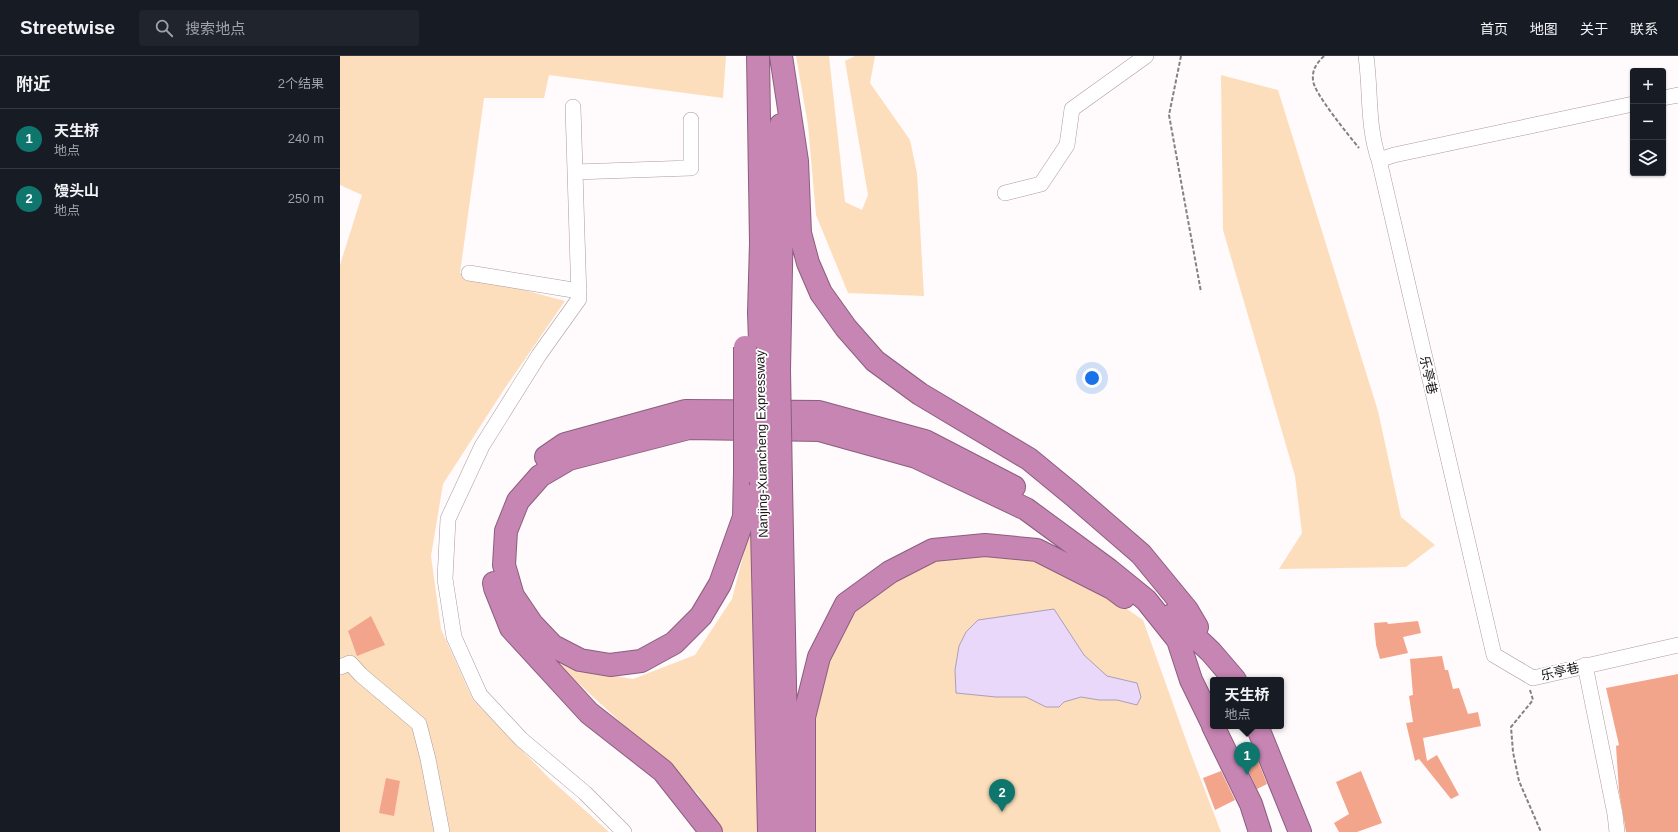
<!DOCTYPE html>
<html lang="zh">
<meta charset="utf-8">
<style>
body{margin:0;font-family:Arial,"Noto Sans SC",sans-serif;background:#20242c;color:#f1f3f6}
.controls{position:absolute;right:12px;top:12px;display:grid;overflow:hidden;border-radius:4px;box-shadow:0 1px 3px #0004}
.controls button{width:36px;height:36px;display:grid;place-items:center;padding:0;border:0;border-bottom:1px solid #363941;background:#171b24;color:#f1f3f6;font:20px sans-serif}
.you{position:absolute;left:752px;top:322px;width:14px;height:14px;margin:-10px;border:3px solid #fff;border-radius:50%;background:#1a73e8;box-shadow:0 0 0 6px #1a73e833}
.badge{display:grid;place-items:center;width:26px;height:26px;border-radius:50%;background:#0f766e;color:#fff;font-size:13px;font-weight:700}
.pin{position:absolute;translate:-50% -33px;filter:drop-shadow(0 1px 2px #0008)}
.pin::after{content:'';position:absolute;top:21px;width:14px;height:12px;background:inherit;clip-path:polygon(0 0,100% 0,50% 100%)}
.popup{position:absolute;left:870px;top:621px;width:74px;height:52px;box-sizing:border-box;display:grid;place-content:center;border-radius:4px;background:#171b24;filter:drop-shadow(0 1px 3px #0005);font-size:13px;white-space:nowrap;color:#9ea1a6}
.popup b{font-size:15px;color:#f1f3f6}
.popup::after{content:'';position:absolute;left:50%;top:100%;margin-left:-8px;border:8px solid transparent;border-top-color:#171b24}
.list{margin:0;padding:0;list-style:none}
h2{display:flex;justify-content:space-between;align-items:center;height:52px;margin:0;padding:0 16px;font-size:17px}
h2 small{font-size:13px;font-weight:400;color:#9ea1a6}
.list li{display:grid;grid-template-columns:26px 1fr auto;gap:12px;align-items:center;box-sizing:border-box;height:60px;padding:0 16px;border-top:1px solid #363941}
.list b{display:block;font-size:15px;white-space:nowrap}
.list p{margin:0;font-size:13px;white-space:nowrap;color:#9ea1a6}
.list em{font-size:13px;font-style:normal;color:#9ea1a6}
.icon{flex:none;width:22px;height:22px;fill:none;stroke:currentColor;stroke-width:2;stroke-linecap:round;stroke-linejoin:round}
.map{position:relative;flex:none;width:1338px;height:776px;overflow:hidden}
header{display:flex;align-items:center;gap:24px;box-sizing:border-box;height:56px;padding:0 20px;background:#171b24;border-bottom:1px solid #363941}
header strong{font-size:19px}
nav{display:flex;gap:22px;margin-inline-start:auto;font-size:14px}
.search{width:280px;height:36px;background:#20242c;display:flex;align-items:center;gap:10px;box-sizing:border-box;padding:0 14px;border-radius:4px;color:#9ea1a6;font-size:15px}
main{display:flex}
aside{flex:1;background:#171b24}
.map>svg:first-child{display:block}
.green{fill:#fddebc}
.water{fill:#e9d8fa;stroke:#ac9eb6}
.building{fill:#f3a58c}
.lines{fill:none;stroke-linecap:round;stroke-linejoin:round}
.minor-casing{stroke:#ad9a9d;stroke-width:16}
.highway-casing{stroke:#8b5e7d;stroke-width:24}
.path{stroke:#858081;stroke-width:2;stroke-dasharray:4 2;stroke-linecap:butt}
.minor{stroke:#fff;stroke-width:15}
.highway{stroke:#c785b4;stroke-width:22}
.highway-bridge-casing{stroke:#8b5e7d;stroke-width:24;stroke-linecap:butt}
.highway-bridge{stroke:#c785b4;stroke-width:22}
.labels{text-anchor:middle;stroke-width:3.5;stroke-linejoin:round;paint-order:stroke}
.street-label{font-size:13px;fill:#1c1617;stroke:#fff}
</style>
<header>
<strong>Streetwise</strong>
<div class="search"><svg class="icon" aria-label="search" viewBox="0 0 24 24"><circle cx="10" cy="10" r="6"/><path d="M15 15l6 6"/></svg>搜索地点</div>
<nav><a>首页</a><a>地图</a><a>关于</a><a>联系</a></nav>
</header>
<main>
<aside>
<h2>附近<small>2个结果</small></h2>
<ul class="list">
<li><span class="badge">1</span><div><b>天生桥</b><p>地点</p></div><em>240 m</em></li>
<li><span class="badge">2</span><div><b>馒头山</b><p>地点</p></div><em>250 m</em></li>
</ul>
</aside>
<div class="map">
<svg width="1338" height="776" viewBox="0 0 1338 776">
<rect width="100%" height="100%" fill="#fffafb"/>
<!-- green -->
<path class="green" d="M0,0H386L383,42L209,19L204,42H144L120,217L225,245L165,332L103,428L91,500L101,573L133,644L210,723L269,776H0V209L22,139L0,129Z
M456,0H489L505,146L522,154L528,139L505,5L515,0H535L530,27L570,84L577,117L584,240L508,237L476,159L468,69Z
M881,19L938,34L1038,355L1061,461L1095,489L1066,511L939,513L962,477L955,420L883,174Z
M411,469L421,776H380L358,738L195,587L228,612L293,623L355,599L392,543Z
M647,496L705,506L755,531L803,564L851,698L881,776H475L474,713L476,657L487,608L498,575L527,544L558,520L602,502Z"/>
<!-- water -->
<path class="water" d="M714,553L744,599L767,620L797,627L801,641L797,649L777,644H759L741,641L724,646L719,651H706L686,641H656L616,637L615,614L619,590L626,576L638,564Z"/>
<!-- building -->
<path class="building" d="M31,560L45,589L17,600L8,575Z
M1078,565L1081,577L1063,581L1068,597L1040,603L1036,589L1034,567L1047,566L1048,568Z
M1102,600L1105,614H1108L1113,633L1119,632L1128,658L1138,656L1141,670L1083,682L1087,705L1097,699L1119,739L1111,743L1079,703L1075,705L1066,667L1073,666L1069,640L1073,639L1070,603Z
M1338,618V776H1286L1279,735L1276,690L1279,689L1266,632Z
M916,700L927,728L917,733L904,705Z
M881,715L895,744L875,754L863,722Z
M1021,715L1042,767L1017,776H999L994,767L1009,758L996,726Z
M46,722L60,725L54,760L39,757Z"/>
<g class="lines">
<!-- minor casing -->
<g class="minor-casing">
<path id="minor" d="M1026,0C1031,35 1027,70 1039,104
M1323,42L1338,39
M1293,48L1054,99L1039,104L1154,599L1193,622L1338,589
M233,51L239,243L199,299L142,390L108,463L105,523L114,581L140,639L181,683L245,737L284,776
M235,116L351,112V64
M665,137L701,128L727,89L732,53L806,0
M129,217L239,235
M1245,609L1275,758L1277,776
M0,611L10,607L21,619L79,668L88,703L102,776"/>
</g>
<!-- highway casing -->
<g class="highway-casing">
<path id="highway" d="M418,0L421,187L419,257L421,313
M441,0L457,105L460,177L468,207L481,237L506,272L535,305L580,338L689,403L734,440L801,498L847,554L857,571
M439,314L442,162L441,69
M206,401L225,388L345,355L479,356L585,385L674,431
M405,416L404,461L380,528L361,560L334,587L301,605L270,609L240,604L213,590L192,568L173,540L164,509L166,475L178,445L200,420L229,403L349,372L479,374L576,401L686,453L769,514L806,544L838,584L851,624L873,669
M441,428L448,776
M421,429L429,776
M154,527L155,532L171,572L249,657L323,715L371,776
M832,559L871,596L895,624
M873,670L911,748L920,776
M917,670L960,776
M464,776V661L479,601L506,548L550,516L593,494L645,489L697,494L772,532L784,541"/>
</g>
<!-- path -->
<path class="path" d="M841,0L829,59L861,236
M984,0C977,7 972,13 973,24C973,36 1010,81 1019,92
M1190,634L1193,644L1171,671L1173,696L1179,725L1201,776"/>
<!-- minor -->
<use href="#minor" class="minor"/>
<!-- highway -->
<use href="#highway" class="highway"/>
<!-- highway-bridge casing -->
<g class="highway-bridge-casing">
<path id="highway-bridge" d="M421,313V429
M439,314L441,428
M405,416V291"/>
</g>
<!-- highway-bridge -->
<use href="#highway-bridge" class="highway-bridge"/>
</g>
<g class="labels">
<!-- street labels -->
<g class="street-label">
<text transform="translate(1089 319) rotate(77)" y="5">乐亭巷</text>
<text transform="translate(421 388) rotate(-91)" y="5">Nanjing-Xuancheng Expressway</text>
<text transform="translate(1220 615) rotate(-13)" y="5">乐亭巷</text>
</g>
</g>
</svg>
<div class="controls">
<button>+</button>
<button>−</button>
<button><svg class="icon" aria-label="layers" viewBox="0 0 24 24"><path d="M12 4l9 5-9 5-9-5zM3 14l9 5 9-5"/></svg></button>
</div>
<div class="you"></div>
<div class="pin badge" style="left:907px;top:719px">1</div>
<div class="popup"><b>天生桥</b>地点</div>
<div class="pin badge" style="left:662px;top:756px">2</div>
</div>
</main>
